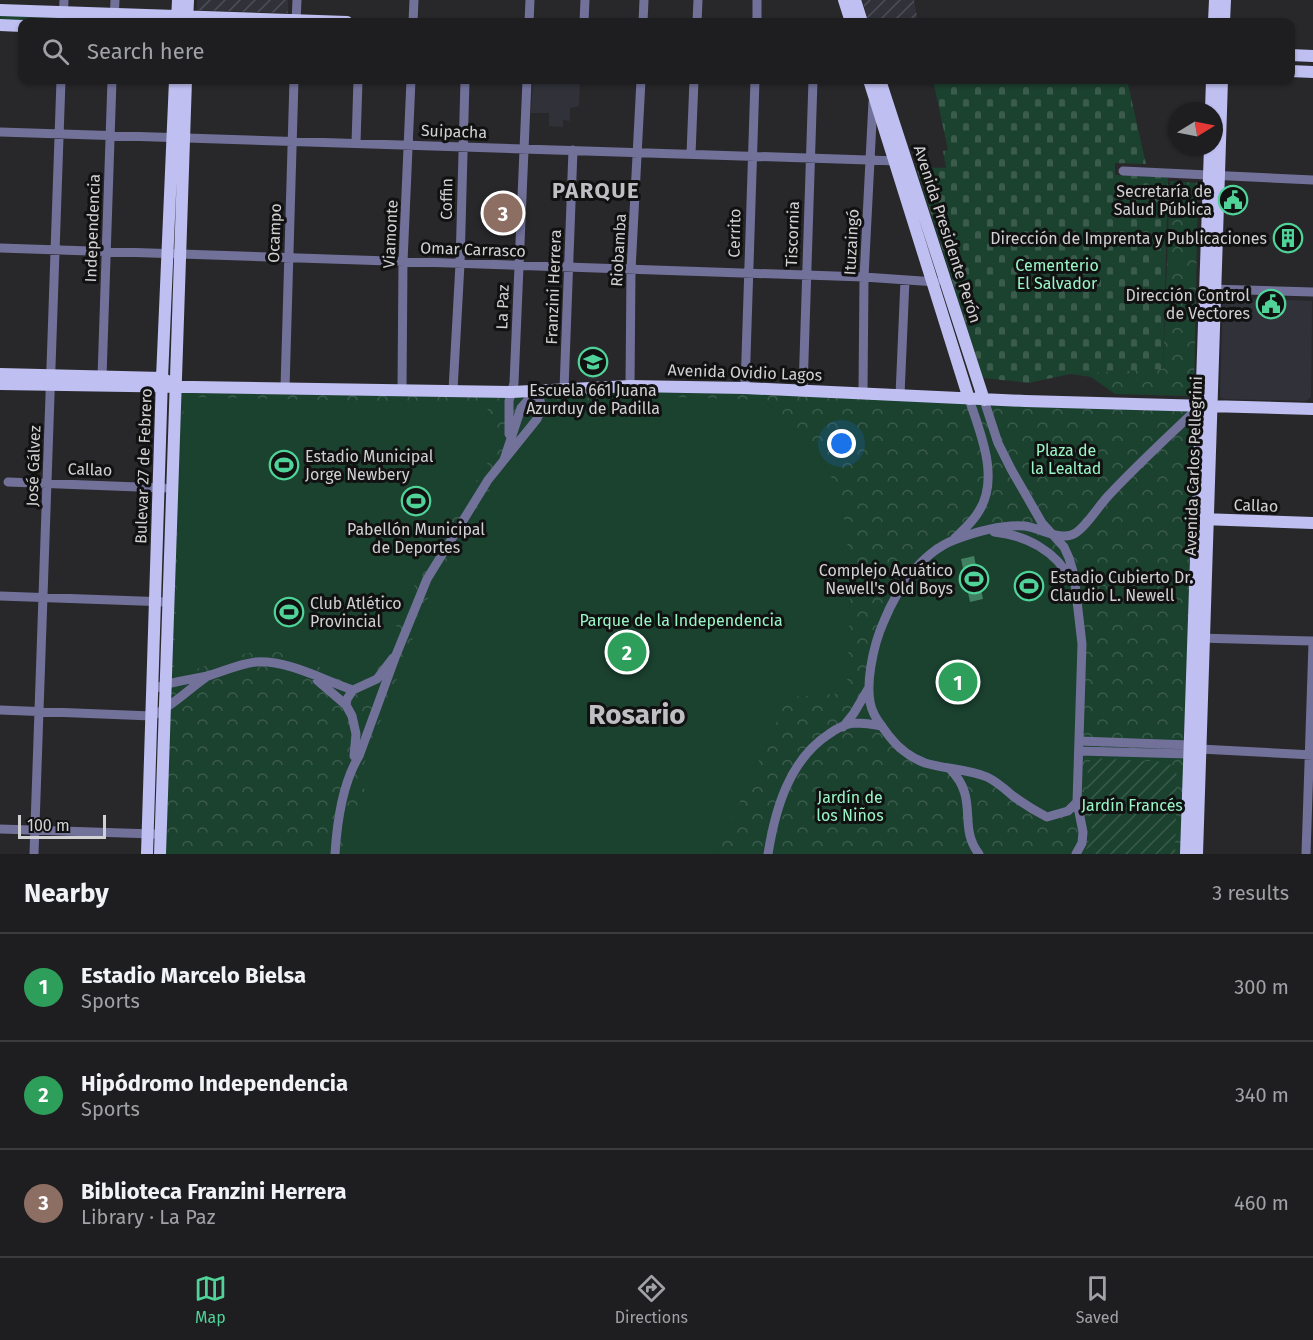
<!DOCTYPE html>
<meta charset="utf-8">
<style>
body{margin:0;font-family:"Fira Sans",sans-serif;background:#2b2b2d;color:#f1f3f6}
.compass{position:absolute;left:1169px;top:102px;width:54px;height:54px;border-radius:50%;background:#1e1e20;box-shadow:0 2px 4px #0004;rotate:80deg}
.scale{position:absolute;left:18px;bottom:15px;width:88px;box-sizing:border-box;padding-left:6px;border:3px solid #d1d1d3;border-top:0;font-size:16px;line-height:21px;white-space:nowrap;color:#d1d1d3;-webkit-text-stroke:4px #111112;paint-order:stroke}
.you{position:absolute;left:842px;top:444px;width:21px;height:21px;margin:-15px;border:4px solid #fff;border-radius:50%;background:#1a73e8;box-shadow:0 0 0 9px #1a73e833}
.badge{display:grid;place-items:center;width:39px;height:39px;border-radius:50%;background:#50d398;color:#fff;font-size:20px;font-weight:700}
.pin{position:absolute;translate:-50% -50%;border:3px solid #fff;box-shadow:0 2px 6px #0006}
.list{margin:0;padding:0;list-style:none}
h2{display:flex;justify-content:space-between;align-items:center;height:78px;margin:0;padding:0 24px;font-size:26px}
h2 small{font-size:20px;font-weight:400;color:#a1a2a5}
.list li{display:grid;grid-template-columns:39px 1fr auto;gap:18px;align-items:center;box-sizing:border-box;height:108px;padding:0 24px;border-top:2px solid #3c3c3e}
.list b{display:block;font-size:22px;white-space:nowrap}
.list p{margin:0;font-size:20px;white-space:nowrap;color:#a1a2a5}
.list em{font-size:20px;font-style:normal;color:#a1a2a5}
.icon{flex:none;width:33px;height:33px;fill:none;stroke:currentColor;stroke-width:2;stroke-linecap:round;stroke-linejoin:round}
.map{position:relative;flex:none;width:1313px;height:854px;overflow:hidden}
.search{position:absolute;background:#1e1e20;box-shadow:0 2px 4px #0004;left:18px;right:18px;top:18px;height:66px;display:flex;align-items:center;gap:15px;box-sizing:border-box;padding:0 21px;border-radius:12px;color:#a1a2a5;font-size:22px}
.sheet{height:402px;background:#1e1e20}
nav{display:flex;justify-content:space-around;align-items:center;box-sizing:border-box;height:84px;border-top:2px solid #3c3c3e;background:#1e1e20;font-size:16px;color:#a1a2a5}
nav a{display:grid;justify-items:center;gap:3px}
nav .on{color:#50d398}
.map>svg:first-child{display:block}
.built{fill:#31313a}
.industrial{fill:url(#industrial-furrows)}
.grass{fill:url(#grass-dots)}
.cemetery{fill:url(#cemetery-stones)}
.park{fill:url(#park-crowns)}
.garden{fill:url(#garden-furrows)}
.pitch{fill:#1b412f}
.water{fill:#418061}
.lines{fill:none;stroke-linecap:round;stroke-linejoin:round}
.minor{stroke:#72719a;stroke-width:9}
.major{stroke:#bfbff2;stroke-width:12}
.labels{text-anchor:middle;stroke-width:6;stroke-linejoin:round;paint-order:stroke}
.street-label{font-size:16px;fill:#d1d1d3;stroke:#111112}
.poi-label{font-size:16px;fill:#d1d1d3;stroke:#111112;text-anchor:end}
.park-label{font-size:16px;fill:#99f6c6;stroke:#111112}
.district-label{font-size:22px;font-weight:bold;letter-spacing:1.5px;fill:#bfbfc3;stroke:#111112}
.town-label{font-size:28px;font-weight:bold;fill:#bfbfc3;stroke:#111112}
</style>
<div class="map">
<svg width="1313" height="854" viewBox="0 0 1313 854">
<defs>
<pattern id="industrial-furrows" width="10" height="10" patternUnits="userSpaceOnUse" patternTransform="scale(1.5)"><rect width="10" height="10" fill="#31313a"/><path d="M-1 1l2-2M0 10L10 0M9 11l2-2" fill="none" stroke="#4e4e56"/></pattern>
<pattern id="grass-dots" width="8" height="8" patternUnits="userSpaceOnUse" patternTransform="scale(1.5)"><rect width="8" height="8" fill="#1b412f"/><path d="M2 2h.1M6 6h.1" fill="none" stroke="#3b5b4c" stroke-width="1.8" stroke-linecap="round"/></pattern>
<pattern id="cemetery-stones" width="16" height="16" patternUnits="userSpaceOnUse" patternTransform="scale(1.5)"><rect width="16" height="16" fill="#1b412f"/><path d="M2 7V4a2 2 0 0 1 4 0v3zM10 15v-3a2 2 0 0 1 4 0v3z" fill="#3b5b4c"/></pattern>
<pattern id="park-crowns" width="20" height="18" patternUnits="userSpaceOnUse" patternTransform="scale(1.5)"><rect width="20" height="18" fill="#1b412f"/><path d="M2 6a3 3 0 1 1 6 0M12 15a3 3 0 1 1 6 0" fill="none" stroke="#3b5b4c"/></pattern>
<pattern id="garden-furrows" width="10" height="10" patternUnits="userSpaceOnUse" patternTransform="scale(1.5)"><rect width="10" height="10" fill="#1b412f"/><path d="M-1 1l2-2M0 10L10 0M9 11l2-2" fill="none" stroke="#3b5b4c"/></pattern>
</defs>
<rect width="100%" height="100%" fill="#28282b"/>
<!-- built -->
<path class="built" d="M533,80H580L579,106L570,108V121L563,120V127L549,126V113H531Z
M1226,298L1312,301L1311,397L1306,401L1224,399L1220,397L1223,300Z
M588,346H598L597,379H588Z"/>
<!-- industrial -->
<path class="industrial" d="M197,0H288V13L197,10Z
M862,0H914L918,22H869Z"/>
<!-- grass -->
<path class="grass" d="M0,10L347,22H22L0,25Z"/>
<!-- cemetery -->
<path class="cemetery" d="M933,80H1127L1146,164L1115,163V175L1168,177L1163,370L1070,374L1029,383L983,378L916,167L946,168L943,151L948,150Z"/>
<!-- park -->
<path class="park" d="M1170,181L1198,183L1194,392L1187,396L1115,394L1091,377L1070,374L1163,369Z
M175,386L402,389L630,386L1201,405L1186,854H160Z"/>
<!-- garden -->
<path class="garden" d="M1093,758L1166,762L1175,767L1177,776L1175,854H1085L1092,830L1087,799L1088,763Z"/>
<!-- pitch -->
<path class="pitch" d="M612,395L764,400C785,420 814,446 828,471C859,525 848,631 847,693L788,697L716,854H345V830L365,790L360,782L361,772L430,594L459,537L504,469L540,422L557,408L602,404L601,397Z
M187,397L412,402L488,407L487,414L499,433L500,444L429,553L391,638L366,676C360,677 354,680 348,680C335,678 325,669 314,664C302,657 288,653 274,652C236,648 209,670 174,673L179,511L184,400Z
M984,531L1035,543L1070,579L1080,620L1077,802L1047,817L989,777L950,769L898,747L869,701L874,651L902,586L939,548Z"/>
<!-- water -->
<path class="water" d="M974,556L983,599L970,602L961,559Z"/>
<g class="lines">
<!-- minor -->
<path class="minor" d="M63,22L64,0
M114,22L115,0
M296,22L297,0
M413,22L414,0
M529,22L530,0
M584,22L585,0
M643,22L644,0
M697,22L698,0
M757,22V0
M0,132L898,161
M356,143L358,80
M691,154L694,80
M1123,171L1313,180
M0,248L864,277L936,282
M1210,289L1313,292
M102,377L112,80
M630,386L631,270L641,80
M285,388L294,80
M745,388L755,80
M402,389L403,262L411,80
M564,389L573,150
M453,390L460,264L465,80
M803,390L813,80
M863,393L864,277L873,102
M900,395L905,280
M984,400L998,443L1011,469L1042,523L1064,547L1069,558L1074,575L1082,644L1077,802L1083,832L1082,843L1076,854
M509,434V401L514,383L527,80
M8,482L164,488
M994,532C1026,535 1056,551 1071,580
M954,539C963,530 973,522 979,511C1000,478 980,432 969,399
M0,596L168,602
M1198,638L1313,641
M317,680L346,705
M154,689C171,681 189,680 208,676C224,671 239,664 256,662C288,660 323,680 353,690
M0,710L152,716C173,706 190,688 209,675
M843,727L854,713L868,689
M1079,741L1190,745
M1079,751L1189,754L1200,749L1313,755
M354,756L356,734L352,716L346,705L347,699L353,690L377,679L393,658
M950,769C980,799 957,826 979,854
M1077,802L1068,811L1047,817C1035,811 1024,804 1013,796C1005,789 996,781 987,777C968,769 945,769 925,763C909,757 899,749 889,736C884,729 878,722 874,714C862,691 874,643 884,621C897,589 921,553 954,540C975,532 1002,524 1025,526C1040,528 1063,543 1077,532C1089,523 1099,505 1110,494C1139,463 1171,434 1201,405
M0,829L154,834
M34,854L61,80
M335,854C337,822 342,784 359,756L396,655L427,579L488,480L537,419C542,408 542,401 536,391L521,408L504,460
M768,854C775,810 789,760 829,734C836,729 845,724 854,723C863,723 872,724 882,726
M1306,854L1313,643"/>
<!-- major -->
<path class="major" d="M844,0L851,22
M855,0L862,22
M0,10L347,22
M177,22L178,0
M187,22L188,0
M1214,22L1215,0
M1224,22L1225,0
M0,25L22,26
M1290,55L1313,56
M1290,71L1313,72
M869,80L969,399
M880,80L984,400
M1211,111L1212,80
M0,374L162,378L169,382
M0,384L512,392L630,386L745,388L1025,401L1313,409
M1202,519L1313,523
M147,854L162,378L175,80
M160,854L186,80
M1186,854L1210,147
M1197,854L1222,80"/>
</g>
<!-- icons -->
<defs>
<g id="civic-ring" transform="scale(1.5)"><circle r="9.5" fill="#111112" stroke="#50d398" stroke-width="1.5"/><path d="M-.6-6.5H3V-4.5H.6V-3L4-1V1h2V6H-6V1h2V-1L-.6-3ZM-1.2 2.5V6h2.4V2.5Z" fill="#50d398"/></g>
<g id="building-ring" transform="scale(1.5)"><circle r="9.5" fill="#111112" stroke="#50d398" stroke-width="1.5"/><path d="M-4-6H4V6H1V3H-1V6H-4ZM-2.5-4.3h1.7v1.8h-1.7ZM.8-4.3h1.7v1.8H.8ZM-2.5-1h1.7V.8h-1.7ZM.8-1h1.7V.8H.8Z" fill="#50d398"/></g>
<g id="school-ring" transform="scale(1.5)"><circle r="9.5" fill="#111112" stroke="#50d398" stroke-width="1.5"/><path d="M0-5L7-2L0 1L-7-2ZM-4 1L0 2.5L4 1V4Q0 6-4 4Z" fill="#50d398"/></g>
<g id="stadium-ring" transform="scale(1.5)"><circle r="9.5" fill="#111112" stroke="#50d398" stroke-width="1.5"/><path d="M0-5a6.5 5 0 1 0 0 10a6.5 5 0 1 0 0-10ZM-3.5-1.8h7v3.6h-7Z" fill="#50d398"/></g>
</defs>
<g fill-rule="evenodd">
<use href="#civic-ring" x="1233" y="200"/>
<use href="#building-ring" x="1288" y="238"/>
<use href="#civic-ring" x="1271" y="304"/>
<use href="#school-ring" x="593" y="362"/>
<use href="#stadium-ring" x="284" y="465"/>
<use href="#stadium-ring" x="416" y="501"/>
<use href="#stadium-ring" x="974" y="579"/>
<use href="#stadium-ring" x="1029" y="586"/>
<use href="#stadium-ring" x="289" y="612"/>
</g>
<g class="labels">
<!-- street labels -->
<g class="street-label">
<text transform="translate(454 131) rotate(2)" y="6">Suipacha</text>
<text transform="translate(446 199) rotate(-89)" y="6">Coffin</text>
<text transform="translate(92 228) rotate(-88)" y="6">Independencia</text>
<text transform="translate(274 233) rotate(-88)" y="6">Ocampo</text>
<text transform="translate(734 233) rotate(-89)" y="6">Cerrito</text>
<text transform="translate(390 234) rotate(-87)" y="6">Viamonte</text>
<text transform="translate(792 234) rotate(-88)" y="6">Tiscornia</text>
<text transform="translate(948 234) rotate(72)" y="6">Avenida Presidente Perón</text>
<text transform="translate(851 242) rotate(-87)" y="6">Ituzaingó</text>
<text transform="translate(473 249) rotate(2)" y="6">Omar Carrasco</text>
<text transform="translate(618 250) rotate(-87)" y="6">Riobamba</text>
<text transform="translate(553 287) rotate(-88)" y="6">Franzini Herrera</text>
<text transform="translate(502 307) rotate(-88)" y="6">La Paz</text>
<text transform="translate(745 372) rotate(2)" y="6">Avenida Ovidio Lagos</text>
<text transform="translate(33 466) rotate(-88)" y="6">José Gálvez</text>
<text transform="translate(143 466) rotate(-88)" y="6">Bulevar 27 de Febrero</text>
<text transform="translate(1193 466) rotate(-88)" y="6">Avenida Carlos Pellegrini</text>
<text transform="translate(90 469) rotate(2)" y="6">Callao</text>
<text transform="translate(1256 505) rotate(2)" y="6">Callao</text>
</g>
<!-- poi labels -->
<g class="poi-label">
<text x="1212" y="197">Secretaría de<tspan x="1212" dy="18">Salud Pública</tspan></text>
<text x="1267" y="244">Dirección de Imprenta y Publicaciones</text>
<text x="1250" y="301">Dirección Control<tspan x="1250" dy="18">de Vectores</tspan></text>
<text x="593" y="396" text-anchor="middle">Escuela 661 Juana<tspan x="593" dy="18">Azurduy de Padilla</tspan></text>
<text x="305" y="462" text-anchor="start">Estadio Municipal<tspan x="305" dy="18">Jorge Newbery</tspan></text>
<text x="416" y="535" text-anchor="middle">Pabellón Municipal<tspan x="416" dy="18">de Deportes</tspan></text>
<text x="953" y="576">Complejo Acuático<tspan x="953" dy="18">Newell's Old Boys</tspan></text>
<text x="1050" y="583" text-anchor="start">Estadio Cubierto Dr.<tspan x="1050" dy="18">Claudio L. Newell</tspan></text>
<text x="310" y="609" text-anchor="start">Club Atlético<tspan x="310" dy="18">Provincial</tspan></text>
</g>
<!-- park labels -->
<g class="park-label">
<text x="1057" y="271">Cementerio<tspan x="1057" dy="18">El Salvador</tspan></text>
<text x="1066" y="456">Plaza de<tspan x="1066" dy="18">la Lealtad</tspan></text>
<text x="681" y="626">Parque de la Independencia</text>
<text x="850" y="803">Jardín de<tspan x="850" dy="18">los Niños</tspan></text>
<text x="1132" y="811">Jardín Francés</text>
</g>
<!-- district labels -->
<g class="district-label">
<text x="596" y="198">PARQUE</text>
</g>
<!-- town labels -->
<g class="town-label">
<text x="637" y="724">Rosario</text>
</g>
</g>
</svg>
<svg class="compass" viewBox="-18 -18 36 36"><path d="M0-13l5 13h-10z" fill="#e53935"/><path d="M0 13l5-13h-10z" fill="#a1a2a5"/></svg>
<div class="scale">100 m</div>
<div class="you"></div>
<div class="pin badge" style="left:958px;top:682px;background:#2e9e5b">1</div>
<div class="pin badge" style="left:627px;top:652px;background:#2e9e5b">2</div>
<div class="pin badge" style="left:503px;top:213px;background:#8d6e63">3</div>
<div class="search"><svg class="icon" aria-label="search" viewBox="0 0 24 24"><circle cx="10" cy="10" r="6"/><path d="M15 15l6 6"/></svg>Search here</div>
</div>
<section class="sheet">
<h2>Nearby<small>3 results</small></h2>
<ul class="list">
<li><span class="badge" style="background:#2e9e5b">1</span><div><b>Estadio Marcelo Bielsa</b><p>Sports</p></div><em>300 m</em></li>
<li><span class="badge" style="background:#2e9e5b">2</span><div><b>Hipódromo Independencia</b><p>Sports</p></div><em>340 m</em></li>
<li><span class="badge" style="background:#8d6e63">3</span><div><b>Biblioteca Franzini Herrera</b><p>Library · La Paz</p></div><em>460 m</em></li>
</ul>
</section>
<nav>
<a class="on"><svg class="icon" aria-label="map" viewBox="0 0 24 24"><path d="M3 6l6-2 6 2 6-2v14l-6 2-6-2-6 2zM9 4v14M15 6v14"/></svg>Map</a>
<a><svg class="icon" aria-label="directions" viewBox="0 0 24 24"><path d="M12 3l9 9-9 9-9-9zM9 14v-3h6M13 9l2 2-2 2"/></svg>Directions</a>
<a><svg class="icon" aria-label="saved" viewBox="0 0 24 24"><path d="M7 4h10v16l-5-4-5 4z"/></svg>Saved</a>
</nav>
